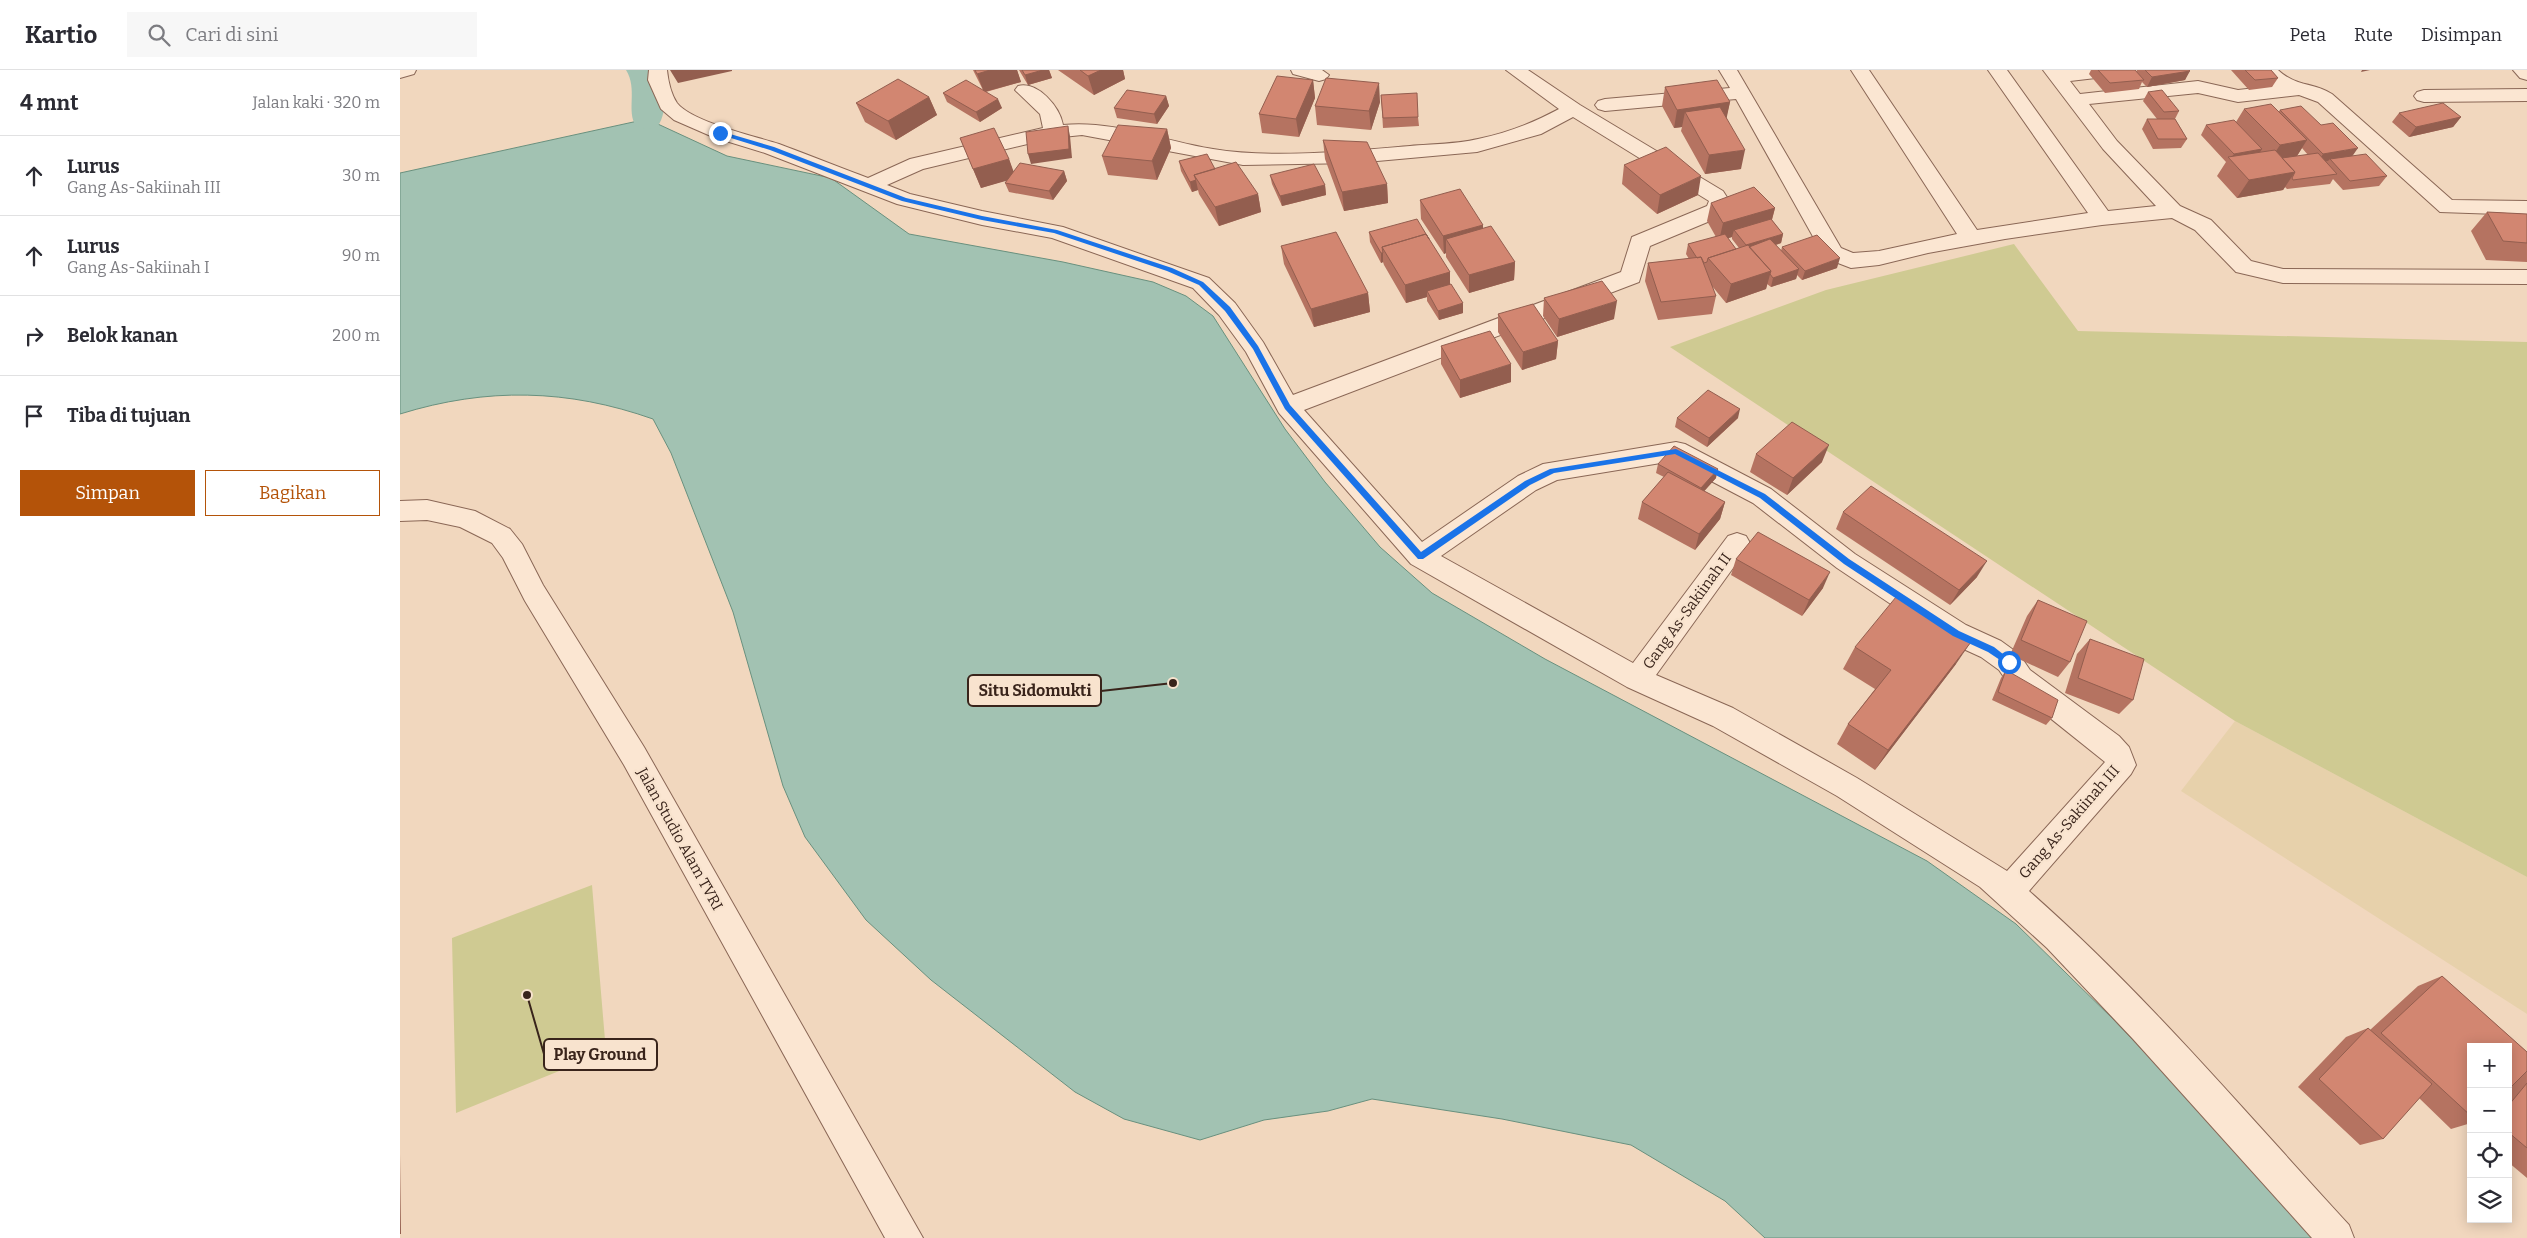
<!DOCTYPE html>
<html lang="id">
<meta charset="utf-8">
<style>
body{margin:0;font-family:Bitter,serif;background:#f7f7f7;color:#2b2b33}
.controls{position:absolute;right:15px;bottom:15px;display:grid;overflow:hidden;border-radius:0px;box-shadow:0 2px 12px #0003}
.controls button{width:45px;height:45px;display:grid;place-items:center;padding:0;border:0;border-bottom:1px solid #e1e1e2;background:#fff;color:#2b2b33;font:25px sans-serif}
.stop{position:absolute;width:15px;height:15px;margin:-11px;border:4px solid #1a73e8;border-radius:50%;background:#fff}
.stop.end{background:#1a73e8;border-color:#fff;box-shadow:0 1px 5px #0008}
.list{margin:0;padding:0;list-style:none}
h2{display:flex;justify-content:space-between;align-items:center;height:65px;margin:0;padding:0 20px;font-size:21px}
h2 small{font-size:16px;font-weight:400;color:#7c7c81}
.list li{display:grid;grid-template-columns:32px 1fr auto;gap:15px;align-items:center;box-sizing:border-box;height:80px;padding:0 20px;border-top:1px solid #e1e1e2}
.list b{display:block;font-size:19px;white-space:nowrap}
.list p{margin:0;font-size:16px;white-space:nowrap;color:#7c7c81}
.list em{font-size:16px;font-style:normal;color:#7c7c81}
.actions{display:flex;gap:10px;padding:15px 20px}
.actions a{flex:1;padding:11px 0;border:1px solid #b45309;border-radius:0px;text-align:center;font-size:18px;color:#b45309}
.actions .main{background:#b45309;color:#fff}
.icon{flex:none;width:28px;height:28px;fill:none;stroke:currentColor;stroke-width:2;stroke-linecap:round;stroke-linejoin:round}
.map{position:relative;flex:none;width:2127px;height:1168px;overflow:hidden}
header{display:flex;align-items:center;gap:30px;box-sizing:border-box;height:70px;padding:0 25px;background:#fff;border-bottom:1px solid #e1e1e2}
header strong{font-size:24px}
nav{display:flex;gap:28px;margin-inline-start:auto;font-size:18px}
.search{width:350px;height:45px;background:#f7f7f7;display:flex;align-items:center;gap:12px;box-sizing:border-box;padding:0 18px;border-radius:0px;color:#7c7c81;font-size:19px}
main{display:flex}
aside{flex:1;background:#fff}
.map>svg:first-child{display:block}
.farmland{fill:#e7d1ab}
.green{fill:#cfca92}
.water{fill:#a2c2b2;stroke:#69907e}
.lines{fill:none;stroke-linecap:round;stroke-linejoin:round}
.canal{fill:#a2c2b2;fill-rule:evenodd}
.minor-casing{stroke:#8a6756;stroke-width:2}
.minor{fill:#fbe6d2;fill-rule:evenodd}
.wall{fill:#b57361;fill-rule:evenodd}
.shaded-wall{fill:#935e4f}
.building{fill:#d28671;stroke:#935e4f}
.route{fill:#1a73e8}
.labels{text-anchor:middle;stroke-width:4.5;stroke-linejoin:round;paint-order:stroke}
.street-label{font-size:15px;fill:#39241b;stroke:#f8e3ce}
.leader{fill:none;stroke:#39241b;stroke-width:2}
.callout-dot{fill:#39241b;stroke:#f8e3ce;stroke-width:2}
.callout{fill:#f8e3ce;stroke:#39241b;stroke-width:2}
.callout-label{font-size:16px;text-anchor:middle;font-weight:bold;fill:#39241b}
</style>
<header>
<strong>Kartio</strong>
<div class="search"><svg class="icon" aria-label="search" viewBox="0 0 24 24"><circle cx="10" cy="10" r="6"/><path d="M15 15l6 6"/></svg>Cari di sini</div>
<nav><a>Peta</a><a>Rute</a><a>Disimpan</a></nav>
</header>
<main>
<aside>
<h2>4 mnt<small>Jalan kaki · 320 m</small></h2>
<ul class="list">
<li><svg class="icon" aria-label="ahead" viewBox="0 0 24 24"><path d="M12 20V5M6 11l6-6 6 6"/></svg><div><b>Lurus</b><p>Gang As-Sakiinah III</p></div><em>30 m</em></li>
<li><svg class="icon" aria-label="ahead" viewBox="0 0 24 24"><path d="M12 20V5M6 11l6-6 6 6"/></svg><div><b>Lurus</b><p>Gang As-Sakiinah I</p></div><em>90 m</em></li>
<li><svg class="icon" aria-label="right" viewBox="0 0 24 24"><path d="M7 20v-9h11M14 6l5 5-5 5"/></svg><div><b>Belok kanan</b></div><em>200 m</em></li>
<li><svg class="icon" aria-label="arrive" viewBox="0 0 24 24"><path d="M6 21V4h12l-3 4 3 4H6"/></svg><div><b>Tiba di tujuan</b></div></li>
</ul>
<div class="actions"><a class="main">Simpan</a><a>Bagikan</a></div>
</aside>
<div class="map">
<svg width="2127" height="1168" viewBox="0 0 2127 1168">
<rect width="100%" height="100%" fill="#f1d7be"/>
<!-- farmland -->
<path class="farmland" d="M1835,651L2127,807V944L1781,721Z"/>
<!-- green -->
<path class="green" d="M1614,174L1678,261L2127,272V807L1835,651L1270,277L1426,220Z
M192,815L206,982L56,1043L52,868Z"/>
<!-- water -->
<path class="water" d="M247,49L327,86L431,108L509,164L663,192L753,212L786,226L813,246L885,359L925,412L980,477L1032,523L1145,589L1527,791L1616,854L1713,949L1921,1168H1365L1325,1131L1231,1075L1102,1049L972,1029L928,1041L864,1050L800,1070L724,1049L675,1022L531,910L466,850L405,767L383,716L333,542L271,383L253,349C168,319 87,317 0,344V103Z"/>
<g class="lines">
<!-- canal -->
<path class="canal" d="M226,0H256C266,15 268,41 258,56L247,59L236,56C226,41 238,19 226,0Z"/>
<!-- minor casing -->
<g class="minor-casing">
<path id="minor" d="M0,0H16L14,4L0,8Z
M249,0H267C268,10 271,24 277,33C292,52 354,66 379,74C409,85 438,97 468,108L510,89L643,58L640,44L615,20L618,16C638,11 660,37 663,55C714,50 763,71 813,79C872,89 949,81 1010,76C1032,74 1056,74 1078,69C1107,63 1133,53 1159,39L1106,0H1128L1180,35L1323,121L1330,132L1322,146L1250,176L1239,212L904,340L1022,472L1118,406L1143,394L1276,372L1285,374L1371,419L1455,484L1566,555L1601,571L1619,584L1630,600L1719,666L1729,677L1736,695L1731,704L1629,821C1745,923 1845,1042 1949,1155L1954,1168H1912L1733,969L1647,878L1580,817L1437,726L1313,656L1227,617L1011,494L879,343L846,282L819,245L793,218L652,168L582,155L497,134L365,83L313,67L274,50L261,39L248,10ZM1173,47L1309,131L1307,136L1232,167L1221,202L893,325L863,272L835,233L809,208L663,157L582,141L510,124L487,115L523,99L653,68L682,65L843,95L955,93L1077,82L1141,64ZM1273,391L1353,433L1437,498L1546,571L1581,587L1599,600L1610,616L1705,692L1607,801L1457,708L1333,638L1256,605L1346,480L1350,473L1346,466L1337,463L1328,466L1233,593L1041,486L1136,420L1157,410Z
M891,0H922L929,5L926,9L919,11L893,4Z
M1319,0H1337L1441,178L1453,183L1479,181L1557,164L1451,0H1469L1577,160L1688,143L1588,0H1607L1708,141L1756,136L1703,79L1643,0H1722L1720,4L1713,6L1670,11L1680,24L1798,11L1838,20L1873,16L1858,0H1878C1896,17 1913,12 1932,24L2052,130L2127,131V145L2040,142L1918,32L1899,25L1838,32L1798,23L1689,34L1717,71L1780,136L1811,150L1851,191L1883,199L2127,200V214L1883,213L1836,202L1795,160L1772,148L1702,155L1605,169L1528,183L1479,195L1451,198L1425,188L1336,29L1205,41L1198,39L1195,35L1198,31L1205,29L1330,18Z
M2113,0H2127V10L2120,8Z
M2127,19V31L2024,32L2017,30L2014,26L2017,22L2024,20Z
M27,430L75,441L110,459L122,474L143,515L244,677L523,1168H485L224,695L125,531L103,488L92,473L60,457L27,450L0,451V431Z"/>
</g>
<!-- minor -->
<use href="#minor" class="minor"/>
</g>
<!-- wall -->
<path class="wall" d="M573,0H617L621,12L586,22L602,38L580,52L547,32L543,23L583,20Z
M619,0H649L652,8L628,15Z
M658,0H723L725,9L694,25Z
M1691,0H1735L1736,2L1737,0H1789L1785,10L1747,17L1742,12L1739,19L1705,23L1689,4Z
M1831,0H1871L1878,8L1872,17L1849,20Z
M913,10L915,28L899,67L862,63L859,44Z
M1265,17L1330,32L1326,48L1341,99L1305,104L1281,61L1282,57L1274,58L1262,36Z
M1748,22L1779,41L1775,49L1787,69L1781,78L1753,79L1742,59L1747,49H1757L1743,31Z
M981,25L1018,47L1019,56L983,58Z
M766,26L769,36L757,54L717,48L714,38Z
M529,27L537,45L496,70L465,52L456,33Z
M980,32L971,60L917,55L915,36Z
M1844,39L1878,42L1880,40L1952,86L1987,106L1979,116L1943,120L1933,109L1930,114L1887,119L1885,117L1883,120L1837,128L1817,106L1826,92L1801,65L1806,55L1836,52ZM1902,78L1908,85L1897,86Z
M1999,43L2061,47L2053,57L2009,67L1992,52Z
M767,59L771,78L757,110L708,105L702,86Z
M560,68L609,89L613,102L664,101L667,111L653,130L609,122L605,113L607,110L581,118Z
M923,70L987,114L988,133L944,141L925,89Z
M779,91L815,99L858,124L861,142L819,156L799,124L798,120L792,122L781,101Z
M1224,95L1298,125L1257,144L1222,114Z
M870,105L925,115L926,125L882,136L872,114Z
M1020,130L1083,155V159L1115,192L1114,210L1069,223L1046,187V183L1044,184L1021,149Z
M1311,133L1375,138L1372,150L1383,164L1381,173L1376,175L1381,181L1382,177L1437,198L1402,210L1397,205L1396,209L1371,217L1367,214L1366,219L1326,233L1312,216L1316,226L1312,244L1258,250L1245,211L1248,193L1289,189L1286,184L1288,174L1316,167L1307,151ZM1332,167V169L1339,178L1336,179L1328,168Z
M2087,142L2127,144V192L2086,190L2071,161Z
M969,162L1050,202V215L1063,243L1039,250L1027,231V227L1006,233L984,195L983,192L981,193L970,172Z
M881,176L968,223L970,242L914,257L884,194Z
M1144,228L1214,249L1157,267L1143,246Z
M1098,244L1158,271L1156,289L1122,300L1098,262Z
M1041,276L1111,312L1060,328L1041,294Z
M1277,348H1338L1307,377L1275,357Z
M1356,384L1422,392L1387,425L1350,402Z
M1258,394L1316,408L1304,421L1325,432L1320,449L1295,480L1238,449L1242,432L1264,407L1256,403Z
M1443,442L1577,507L1550,535L1436,459Z
M1336,489L1423,518L1402,546L1331,505Z
M1638,530L1670,592L1658,607L1610,585L1627,546Z
M1690,569L1733,630L1719,644L1665,623L1677,584Z
M1455,577L1556,594L1475,700L1437,674L1448,654L1475,619L1443,599Z
M1606,600L1652,648L1646,655L1592,630L1601,608Z
M2042,906L2127,982V1108L2108,1092V977H2071V1053L2051,1059L2019,1028L1983,1069L1960,1075L1898,1017L1946,967L1968,958L1970,960L2018,916Z"/>
<!-- shaded-wall -->
<path class="shaded-wall" d="M270,0H332V1L278,13Z
M590,0H617L621,12L584,22L577,4Z
M643,0H649L652,8L628,15L625,5Z
M701,0H723L725,9L694,25L688,6Z
M1962,0H1970L1961,2Z
M1790,1L1785,10L1747,17L1752,7Z
M913,10L915,28L899,67L896,49Z
M979,13L980,32L971,60L969,41Z
M766,26L769,36L757,54L754,44Z
M529,27L537,45L496,70L488,51Z
M598,29L602,38L580,52L576,42Z
M1330,32L1326,51L1285,42L1282,57L1274,58L1277,40Z
M2061,47L2053,57L2009,67L2016,57Z
M668,56L670,66L672,88L631,94L628,84Z
M767,59L771,78L757,110L752,91Z
M1907,70L1895,89L1868,93L1880,75Z
M1958,78L1951,88L1930,89L1928,91L1917,93L1923,84Z
M1862,79L1856,89H1830L1834,84Z
M1345,80L1341,99L1305,104L1309,85Z
M609,89L616,108L581,118L573,99Z
M664,101L667,111L653,130L649,121Z
M1895,102L1883,120L1837,128L1849,110Z
M1301,106L1298,125L1257,144L1260,125Z
M796,110L798,120L792,122L790,112Z
M987,114L988,133L944,141L942,122Z
M925,115L926,125L882,136L880,126Z
M858,124L861,142L819,156L815,137Z
M1375,138L1370,156L1334,160L1332,167L1319,171L1323,153Z
M1083,155V173L1046,169V183L1044,184L1043,166Z
M1383,164L1381,173L1350,183L1346,175Z
M981,183H983V192L981,193Z
M1440,188L1437,198L1402,210L1405,201Z
M1115,192L1114,210L1069,223V205Z
M1399,199L1396,209L1371,217L1373,208Z
M1371,201L1366,219L1326,233L1331,214Z
M1050,202V220L1027,221V227L1006,233L1005,215Z
M968,223L970,242L914,257L911,239Z
M1217,231L1214,249L1157,267L1159,249Z
M1063,233V243L1039,250L1038,241Z
M1158,271L1156,289L1122,300L1123,282Z
M1111,294V312L1060,328V310Z
M1340,339L1338,348L1307,377L1309,368Z
M1429,375L1422,392L1387,425L1393,408Z
M1318,399L1316,408L1299,427L1301,418Z
M1325,432L1320,449L1295,480L1299,464Z
M1587,491L1577,507L1550,535L1559,520Z
M1430,502L1423,518L1402,546L1409,530Z
M1571,572L1556,594L1475,700L1488,680Z
M0,1084L1,1164H0Z"/>
<!-- building -->
<path class="building" d="M575,0H590L577,4Z
M622,0H643L625,5Z
M680,0H701L688,6Z
M1698,0H1735L1744,10L1710,13Z
M1745,0H1789L1790,1L1752,7Z
M1845,0H1871L1878,8L1855,10Z
M877,6L913,10L896,49L859,44Z
M926,8L979,13L969,41L915,36Z
M498,9L529,27L488,51L456,33Z
M566,10L598,29L576,42L543,23Z
M1317,10L1330,32L1277,40L1265,17Z
M727,20L766,26L754,44L714,38Z
M1762,20L1779,41L1764,42L1748,22Z
M1017,23L1018,47L983,48L981,25Z
M2043,33L2061,47L2016,57L1999,43Z
M1871,34L1907,70L1880,75L1844,39Z
M1901,36L1921,55L1933,53L1958,78L1923,84L1880,40Z
M1320,37L1345,80L1309,85L1285,42Z
M1747,49H1775L1787,69H1758Z
M1834,50L1862,79L1834,84L1806,55Z
M718,55L767,59L752,91L702,86Z
M668,56L669,79L628,84L626,62Z
M594,58L609,89L573,99L560,68Z
M923,70L967,72L987,114L942,122Z
M1266,77L1301,106L1260,125L1224,95Z
M1875,80L1895,102L1849,110L1828,87Z
M1918,83L1937,104L1893,110L1892,108L1895,102L1882,88Z
M807,84L815,99L794,105L796,110L790,112L779,91Z
M1966,84L1987,106L1950,111L1930,89Z
M836,92L858,124L815,137L794,105Z
M620,93L664,101L649,121L605,113Z
M914,94L925,115L880,126L870,105Z
M1354,117L1375,138L1323,153L1311,133Z
M1060,119L1083,155L1043,166L1020,130Z
M2087,142L2127,144V173L2103,171Z
M1017,149L1029,169L1026,164L982,177L983,183H981L969,162Z
M1371,149L1383,164L1346,175L1334,160Z
M1091,156L1115,192L1069,205L1046,169Z
M936,162L968,223L911,239L881,176Z
M1026,164L1050,202L1005,215L982,177Z
M1325,164L1336,179L1308,188L1307,192L1304,193L1301,187L1297,188L1288,174Z
M1417,165L1440,188L1405,201L1382,177Z
M1370,169L1399,199L1373,208L1370,204L1371,201L1349,177Z
M1348,175L1371,201L1331,214L1308,188Z
M1301,187L1316,226L1261,232L1248,193Z
M1202,211L1217,231L1159,249L1144,228Z
M1051,214L1063,233L1038,241L1027,221Z
M1133,234L1158,271L1123,282L1098,244Z
M1090,261L1111,294L1060,310L1041,276Z
M1308,320L1340,339L1309,368L1277,348Z
M1392,352L1429,375L1393,408L1356,384Z
M1274,376L1318,399L1301,418L1258,394Z
M1268,402L1325,432L1299,464L1242,432Z
M1471,416L1587,491L1559,520L1443,442Z
M1358,462L1430,502L1409,530L1336,489Z
M1496,527L1571,572L1488,680L1448,654L1491,600L1455,577Z
M1638,530L1687,551L1670,592L1621,570Z
M1690,569L1744,589L1733,630L1678,608Z
M1606,600L1658,630L1652,648L1598,622Z
M2042,906L2127,982V1001L2108,1020V977H2071V1046L1981,963Z
M1968,958L2032,1014L1983,1069L1919,1009Z
M2127,1013V1078L2108,1062V1036Z"/>
<!-- route -->
<path class="route" d="M320,61L374,77L506,128L582,146L657,160L772,198L803,212L830,237L858,276L890,335L1021,482L1125,411L1150,399L1276,379L1365,424L1449,489L1559,561L1594,577L1613,592L1612,594H1606L1588,582L1553,566L1444,494L1360,428L1275,384L1154,403L1130,415L1023,489H1018L885,339L853,279L825,241L799,215L767,201L654,163L582,150L502,131L370,80L318,64Z"/>
<g class="labels">
<!-- street labels -->
<g class="street-label">
<text transform="translate(1287 541) rotate(-54)" y="5">Gang As-Sakiinah II</text>
<text transform="translate(1669 752) rotate(-49)" y="5">Gang As-Sakiinah III</text>
<text transform="translate(280 769) rotate(61)" y="5">Jalan Studio Alam TVRI</text>
</g>
</g>
<!-- callouts -->
<path class="leader" d="M773 613L701 621M127 925L144 984"/>
<g class="callout-dot">
<circle cx="773" cy="613" r="5"/>
<circle cx="127" cy="925" r="5"/>
</g>
<g class="callout">
<rect x="568" y="605" width="133" height="31" rx="5"/>
<rect x="144" y="969" width="113" height="31" rx="5"/>
</g>
<g class="callout-label">
<text x="635" y="626">Situ Sidomukti</text>
<text x="200" y="990">Play Ground</text>
</g>
</svg>
<div class="controls">
<button>+</button>
<button>−</button>
<button><svg class="icon" aria-label="locate" viewBox="0 0 24 24"><circle cx="12" cy="12" r="6"/><path d="M12 2v4M12 18v4M2 12h4M18 12h4"/></svg></button>
<button><svg class="icon" aria-label="layers" viewBox="0 0 24 24"><path d="M12 4l9 5-9 5-9-5zM3 14l9 5 9-5"/></svg></button>
</div>
<div class="stop" style="left:1609px;top:592px"></div>
<div class="stop end" style="left:320px;top:63px"></div>
</div>
</main>
